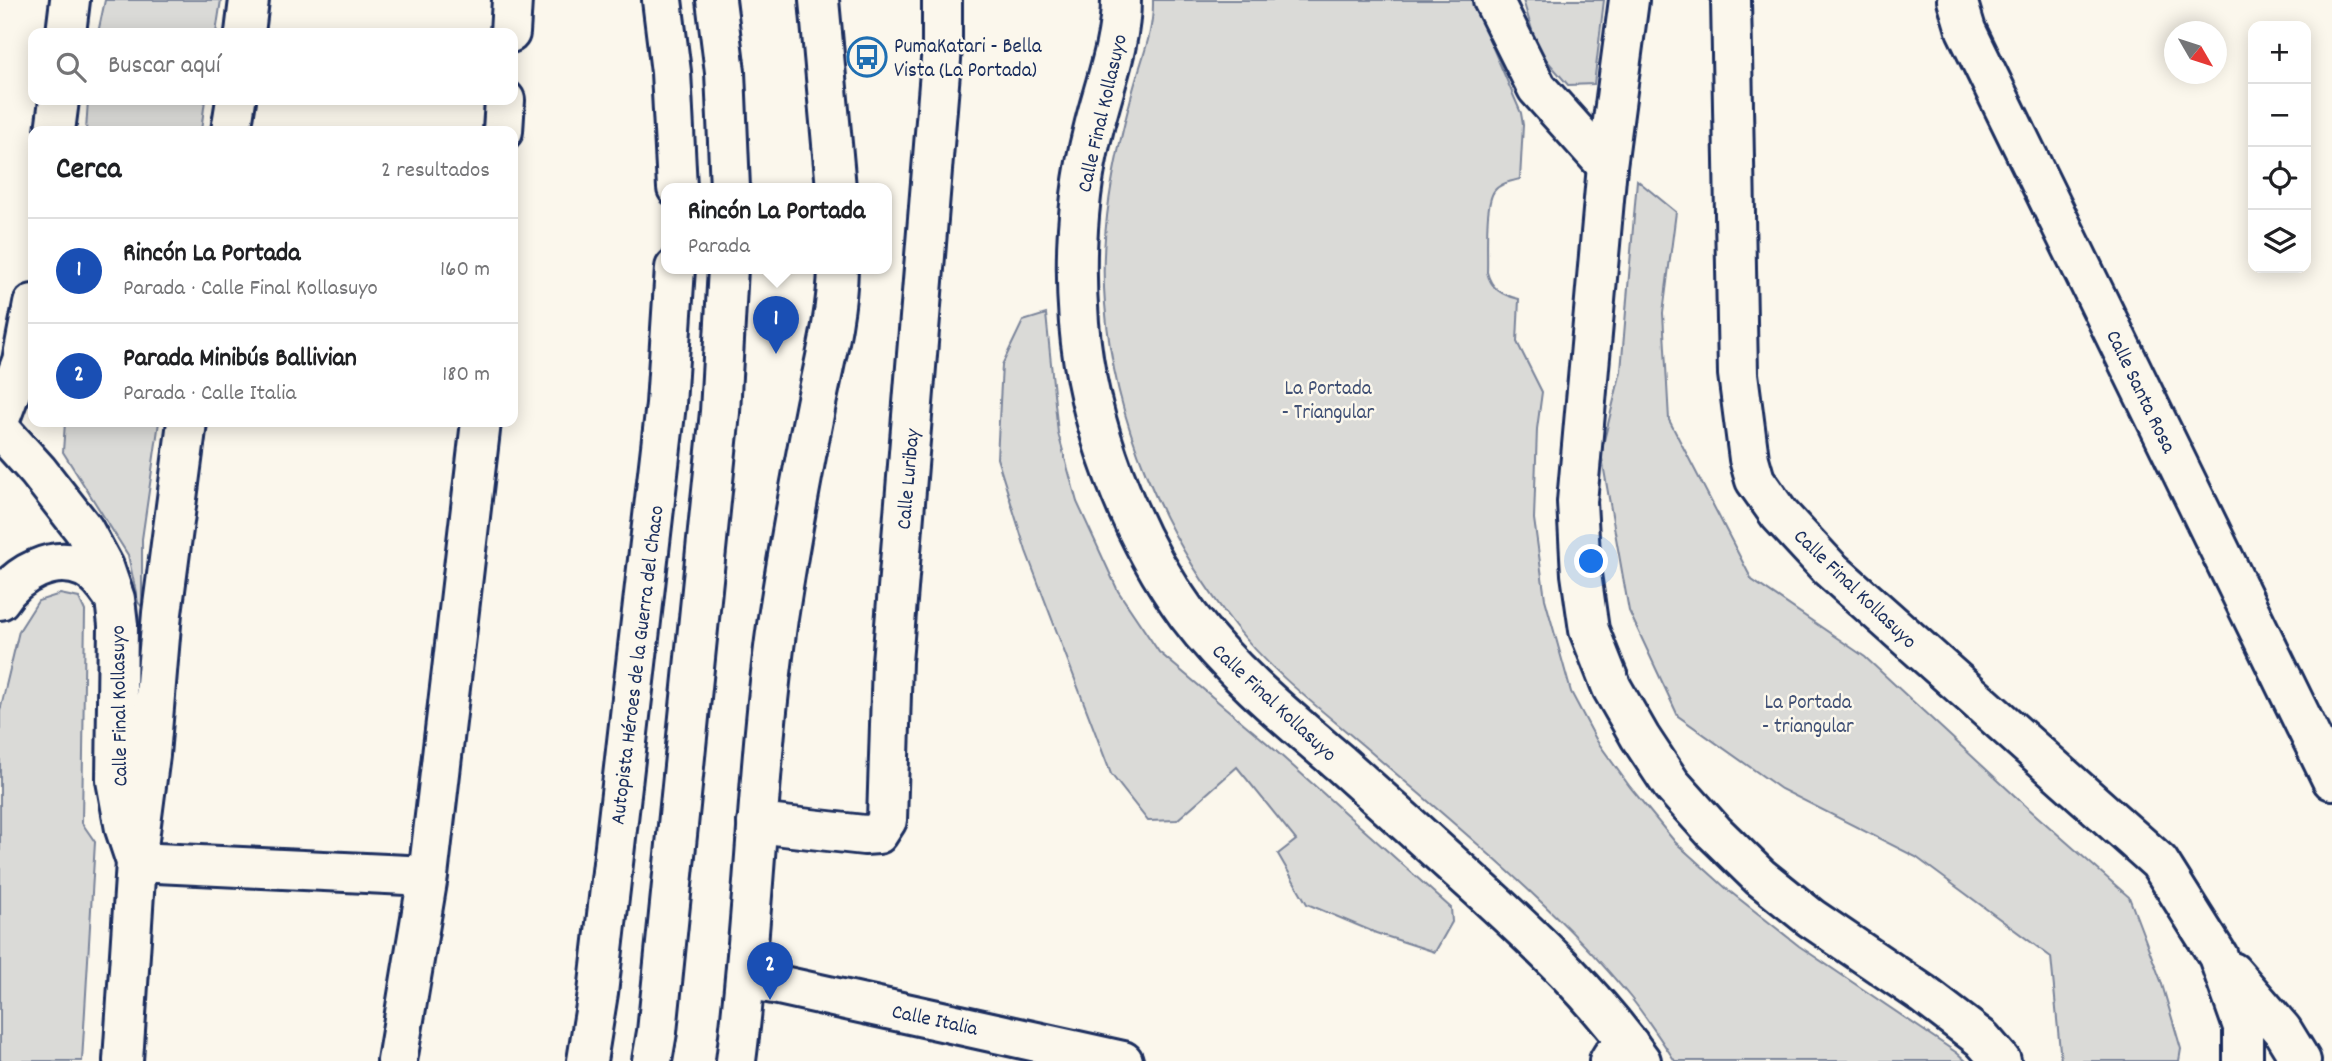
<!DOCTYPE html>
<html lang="es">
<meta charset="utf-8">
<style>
body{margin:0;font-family:Dekko,sans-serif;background:#f2f2f2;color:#202124}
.controls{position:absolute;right:21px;top:21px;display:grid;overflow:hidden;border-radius:14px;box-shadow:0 4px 18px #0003}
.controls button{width:63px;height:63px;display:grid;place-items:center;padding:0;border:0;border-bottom:2px solid #e0e0e0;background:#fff;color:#202124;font:35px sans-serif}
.compass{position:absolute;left:2164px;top:21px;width:63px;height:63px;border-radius:50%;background:#fff;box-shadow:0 4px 18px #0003;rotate:129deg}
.you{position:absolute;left:1592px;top:562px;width:24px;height:24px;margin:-18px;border:5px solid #fff;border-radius:50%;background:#1a73e8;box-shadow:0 0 0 10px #1a73e833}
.badge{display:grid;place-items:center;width:46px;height:46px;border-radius:50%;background:#1f6fb2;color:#fff;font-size:23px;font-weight:700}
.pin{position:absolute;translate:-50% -58px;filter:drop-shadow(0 2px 4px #0008)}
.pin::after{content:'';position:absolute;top:37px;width:24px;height:21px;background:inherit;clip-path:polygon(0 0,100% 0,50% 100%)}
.popup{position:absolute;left:661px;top:183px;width:231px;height:91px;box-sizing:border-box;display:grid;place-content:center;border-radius:14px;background:#fff;filter:drop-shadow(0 2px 5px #0005);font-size:23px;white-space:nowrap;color:#757577}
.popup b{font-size:26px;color:#202124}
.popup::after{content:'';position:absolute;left:50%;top:100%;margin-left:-14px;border:14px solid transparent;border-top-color:#fff}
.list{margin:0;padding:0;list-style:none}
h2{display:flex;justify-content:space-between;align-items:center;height:91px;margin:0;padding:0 28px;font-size:30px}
h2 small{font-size:23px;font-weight:400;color:#757577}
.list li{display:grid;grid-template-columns:46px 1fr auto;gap:21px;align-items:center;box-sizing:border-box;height:105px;padding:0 28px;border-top:2px solid #e0e0e0}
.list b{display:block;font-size:26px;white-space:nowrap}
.list p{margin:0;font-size:23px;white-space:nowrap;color:#757577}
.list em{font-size:23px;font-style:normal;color:#757577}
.icon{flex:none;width:38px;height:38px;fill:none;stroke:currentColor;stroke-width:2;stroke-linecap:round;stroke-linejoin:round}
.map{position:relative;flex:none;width:2332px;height:1061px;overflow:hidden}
.search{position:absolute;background:#fff;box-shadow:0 4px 18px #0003;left:28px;top:28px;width:490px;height:77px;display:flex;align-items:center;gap:18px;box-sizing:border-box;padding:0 24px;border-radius:14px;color:#757577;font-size:26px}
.panel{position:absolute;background:#fff;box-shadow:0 4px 18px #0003;left:28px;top:126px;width:490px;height:301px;border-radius:14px}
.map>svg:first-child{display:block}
.green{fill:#dadad7;stroke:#7a849a;stroke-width:2}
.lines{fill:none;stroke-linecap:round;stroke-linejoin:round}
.minor-casing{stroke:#1b2f5e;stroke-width:44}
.major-casing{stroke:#1b2f5e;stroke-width:44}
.highway-casing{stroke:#1b2f5e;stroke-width:44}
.minor{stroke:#fbf7ec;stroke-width:38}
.major{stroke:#fbf7ec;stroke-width:38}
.highway{stroke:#fbf7ec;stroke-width:38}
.labels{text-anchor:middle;stroke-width:5;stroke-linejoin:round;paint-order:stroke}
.poi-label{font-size:21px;fill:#1b2f5e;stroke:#fbf7ec;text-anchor:start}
.street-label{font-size:21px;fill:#1b2f5e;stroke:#fbf7ec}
.park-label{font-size:21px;fill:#415176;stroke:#fbf7ec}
</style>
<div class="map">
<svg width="2332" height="1061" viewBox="0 0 2332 1061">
<rect width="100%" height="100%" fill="#fbf7ec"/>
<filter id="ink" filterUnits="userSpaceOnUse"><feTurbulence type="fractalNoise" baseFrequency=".0143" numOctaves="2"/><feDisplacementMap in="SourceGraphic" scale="14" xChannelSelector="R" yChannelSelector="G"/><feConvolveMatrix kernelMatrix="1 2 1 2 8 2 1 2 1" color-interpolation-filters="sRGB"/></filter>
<g filter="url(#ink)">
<!-- green -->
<path class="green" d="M105,0H221L216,33H98Z
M1153,0H1474L1480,7L1489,39L1521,113L1523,125L1520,179C1512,181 1501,183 1495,190C1484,202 1488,254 1487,272C1491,289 1502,295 1519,299L1517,342L1542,392L1537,429L1534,519L1545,599L1571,692L1597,741L1630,787L1675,842L1728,890L1799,946L1957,1053L1966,1061H1675C1661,1040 1647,1018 1631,998C1559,909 1460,829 1373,754C1327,714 1275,676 1236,627C1163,535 1114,422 1105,304C1099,232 1114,162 1132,94C1140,62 1154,34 1153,0Z
M1523,0H1604L1594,84L1568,85L1538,50Z
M88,100H205L201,131H86Z
M1637,180L1676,212L1663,313L1669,420L1752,580L1865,657L2029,809L2129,897L2161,981L2181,1049L2179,1061H2061L2051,957L1916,857L1781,789L1678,716L1629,611L1601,453L1621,371Z
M1046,314L1058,433L1077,502L1118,591L1159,652L1267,743L1451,908L1452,922L1435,952L1376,933L1307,904L1278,854L1296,840L1237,767L1177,820L1148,821L1111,774L1026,551L997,458L1002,365L1023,321Z
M65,422H159L142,539V607L138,602L128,555L63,452Z
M60,594L79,598L85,611L82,823L95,842L82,1061H0V711L19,631L38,601Z"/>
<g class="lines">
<!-- minor casing -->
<g class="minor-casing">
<path id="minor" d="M1493,0L1537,88L1607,166
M1731,0L1738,374L1749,459L1755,480L1779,514L1829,568L2159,862L2218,956L2243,1027V1061
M1957,0L1966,30L2332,780
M66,33L70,0
M245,33L249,0
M510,33L512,0
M55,131L59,100
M231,131L236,100
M503,131L505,100
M0,419L22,361L33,304
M187,422L162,613L150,755L136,862L428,876
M757,823L864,835L878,834L887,820L892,662L942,47V0
M2232,972L2282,1030L2301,1061
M746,979L774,984L1123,1061
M397,1061L428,876L481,422
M1609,1061L1612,1056L1629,1044"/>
</g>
<!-- major casing -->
<g class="major-casing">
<path id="major" d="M819,0L836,188
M1121,0C1121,45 1103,88 1093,131C1077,194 1074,259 1079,323C1087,423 1129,534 1188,615C1231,672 1286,717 1340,763C1388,806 1436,849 1483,892C1541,945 1596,997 1641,1061
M1629,0L1607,166L1577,502L1581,574L1589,630L1612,688L1640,737L1671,784L1714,832L1760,877L1811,918L1923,994L1982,1039L2001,1061
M0,429L38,471L84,530L104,567L115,599L118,625L116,780L125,829L136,862L123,1061
M0,600C17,574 54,553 85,568C97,574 105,585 112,595
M736,1061C755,914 757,765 778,618C789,546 802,475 816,404C825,360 837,314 838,268"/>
</g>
<!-- highway casing -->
<g class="highway-casing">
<path id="highway" d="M662,0L671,72L677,188
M716,0L725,72L730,188
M587,1061L598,993L666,404L675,268
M652,1061L657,1032L720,412L728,268"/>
</g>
<!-- minor -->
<use href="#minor" class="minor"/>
<!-- major -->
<use href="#major" class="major"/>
<!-- highway -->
<use href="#highway" class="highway"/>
</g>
</g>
<!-- icons -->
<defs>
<g id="bus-ring" transform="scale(2.0125)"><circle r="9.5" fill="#fbf7ec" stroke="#1f6fb2" stroke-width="1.5"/><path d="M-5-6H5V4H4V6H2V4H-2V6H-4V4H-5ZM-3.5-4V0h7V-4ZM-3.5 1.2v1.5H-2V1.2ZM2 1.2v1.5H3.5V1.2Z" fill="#1f6fb2"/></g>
</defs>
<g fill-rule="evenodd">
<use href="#bus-ring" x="867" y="57"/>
</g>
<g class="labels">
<!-- poi labels -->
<g class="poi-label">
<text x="894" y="52">PumaKatari - Bella<tspan x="894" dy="24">Vista (La Portada)</tspan></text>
</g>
<!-- street labels -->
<g class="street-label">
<text transform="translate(1101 113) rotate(-77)" y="7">Calle Final Kollasuyo</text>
<text transform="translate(2142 391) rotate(64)" y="7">Calle Santa Rosa</text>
<text transform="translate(907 479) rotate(-85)" y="7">Calle Luribay</text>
<text transform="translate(1856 588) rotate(44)" y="7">Calle Final Kollasuyo</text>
<text transform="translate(636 665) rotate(-83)" y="7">Autopista Héroes de la Guerra del Chaco</text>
<text transform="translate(1275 702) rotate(43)" y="7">Calle Final Kollasuyo</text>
<text transform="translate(118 706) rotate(-91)" y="7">Calle Final Kollasuyo</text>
<text transform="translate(935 1019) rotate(12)" y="7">Calle Italia</text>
</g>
<!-- park labels -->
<g class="park-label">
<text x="1328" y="394">La Portada<tspan x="1328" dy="24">- Triangular</tspan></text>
<text x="1808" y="708">La Portada<tspan x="1808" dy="24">- triangular</tspan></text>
</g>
</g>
</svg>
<div class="controls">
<button>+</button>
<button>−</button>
<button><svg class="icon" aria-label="locate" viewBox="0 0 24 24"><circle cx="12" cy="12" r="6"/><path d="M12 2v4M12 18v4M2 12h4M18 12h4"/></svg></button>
<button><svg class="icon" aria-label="layers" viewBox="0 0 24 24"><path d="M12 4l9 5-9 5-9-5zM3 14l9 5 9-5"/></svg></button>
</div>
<svg class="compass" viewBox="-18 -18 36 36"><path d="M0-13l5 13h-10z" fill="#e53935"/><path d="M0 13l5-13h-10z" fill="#757577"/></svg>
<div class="you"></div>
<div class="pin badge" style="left:776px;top:354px;background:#1a4fb4">1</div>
<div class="popup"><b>Rincón La Portada</b>Parada</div>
<div class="pin badge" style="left:770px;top:1000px;background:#1a4fb4">2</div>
<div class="search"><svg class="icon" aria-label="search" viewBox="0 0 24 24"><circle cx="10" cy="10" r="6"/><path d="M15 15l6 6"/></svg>Buscar aquí</div>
<section class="panel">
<h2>Cerca<small>2 resultados</small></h2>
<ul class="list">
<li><span class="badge" style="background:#1a4fb4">1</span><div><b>Rincón La Portada</b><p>Parada · Calle Final Kollasuyo</p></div><em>160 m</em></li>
<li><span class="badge" style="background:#1a4fb4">2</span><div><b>Parada Minibús Ballivian</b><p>Parada · Calle Italia</p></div><em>180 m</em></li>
</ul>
</section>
</div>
